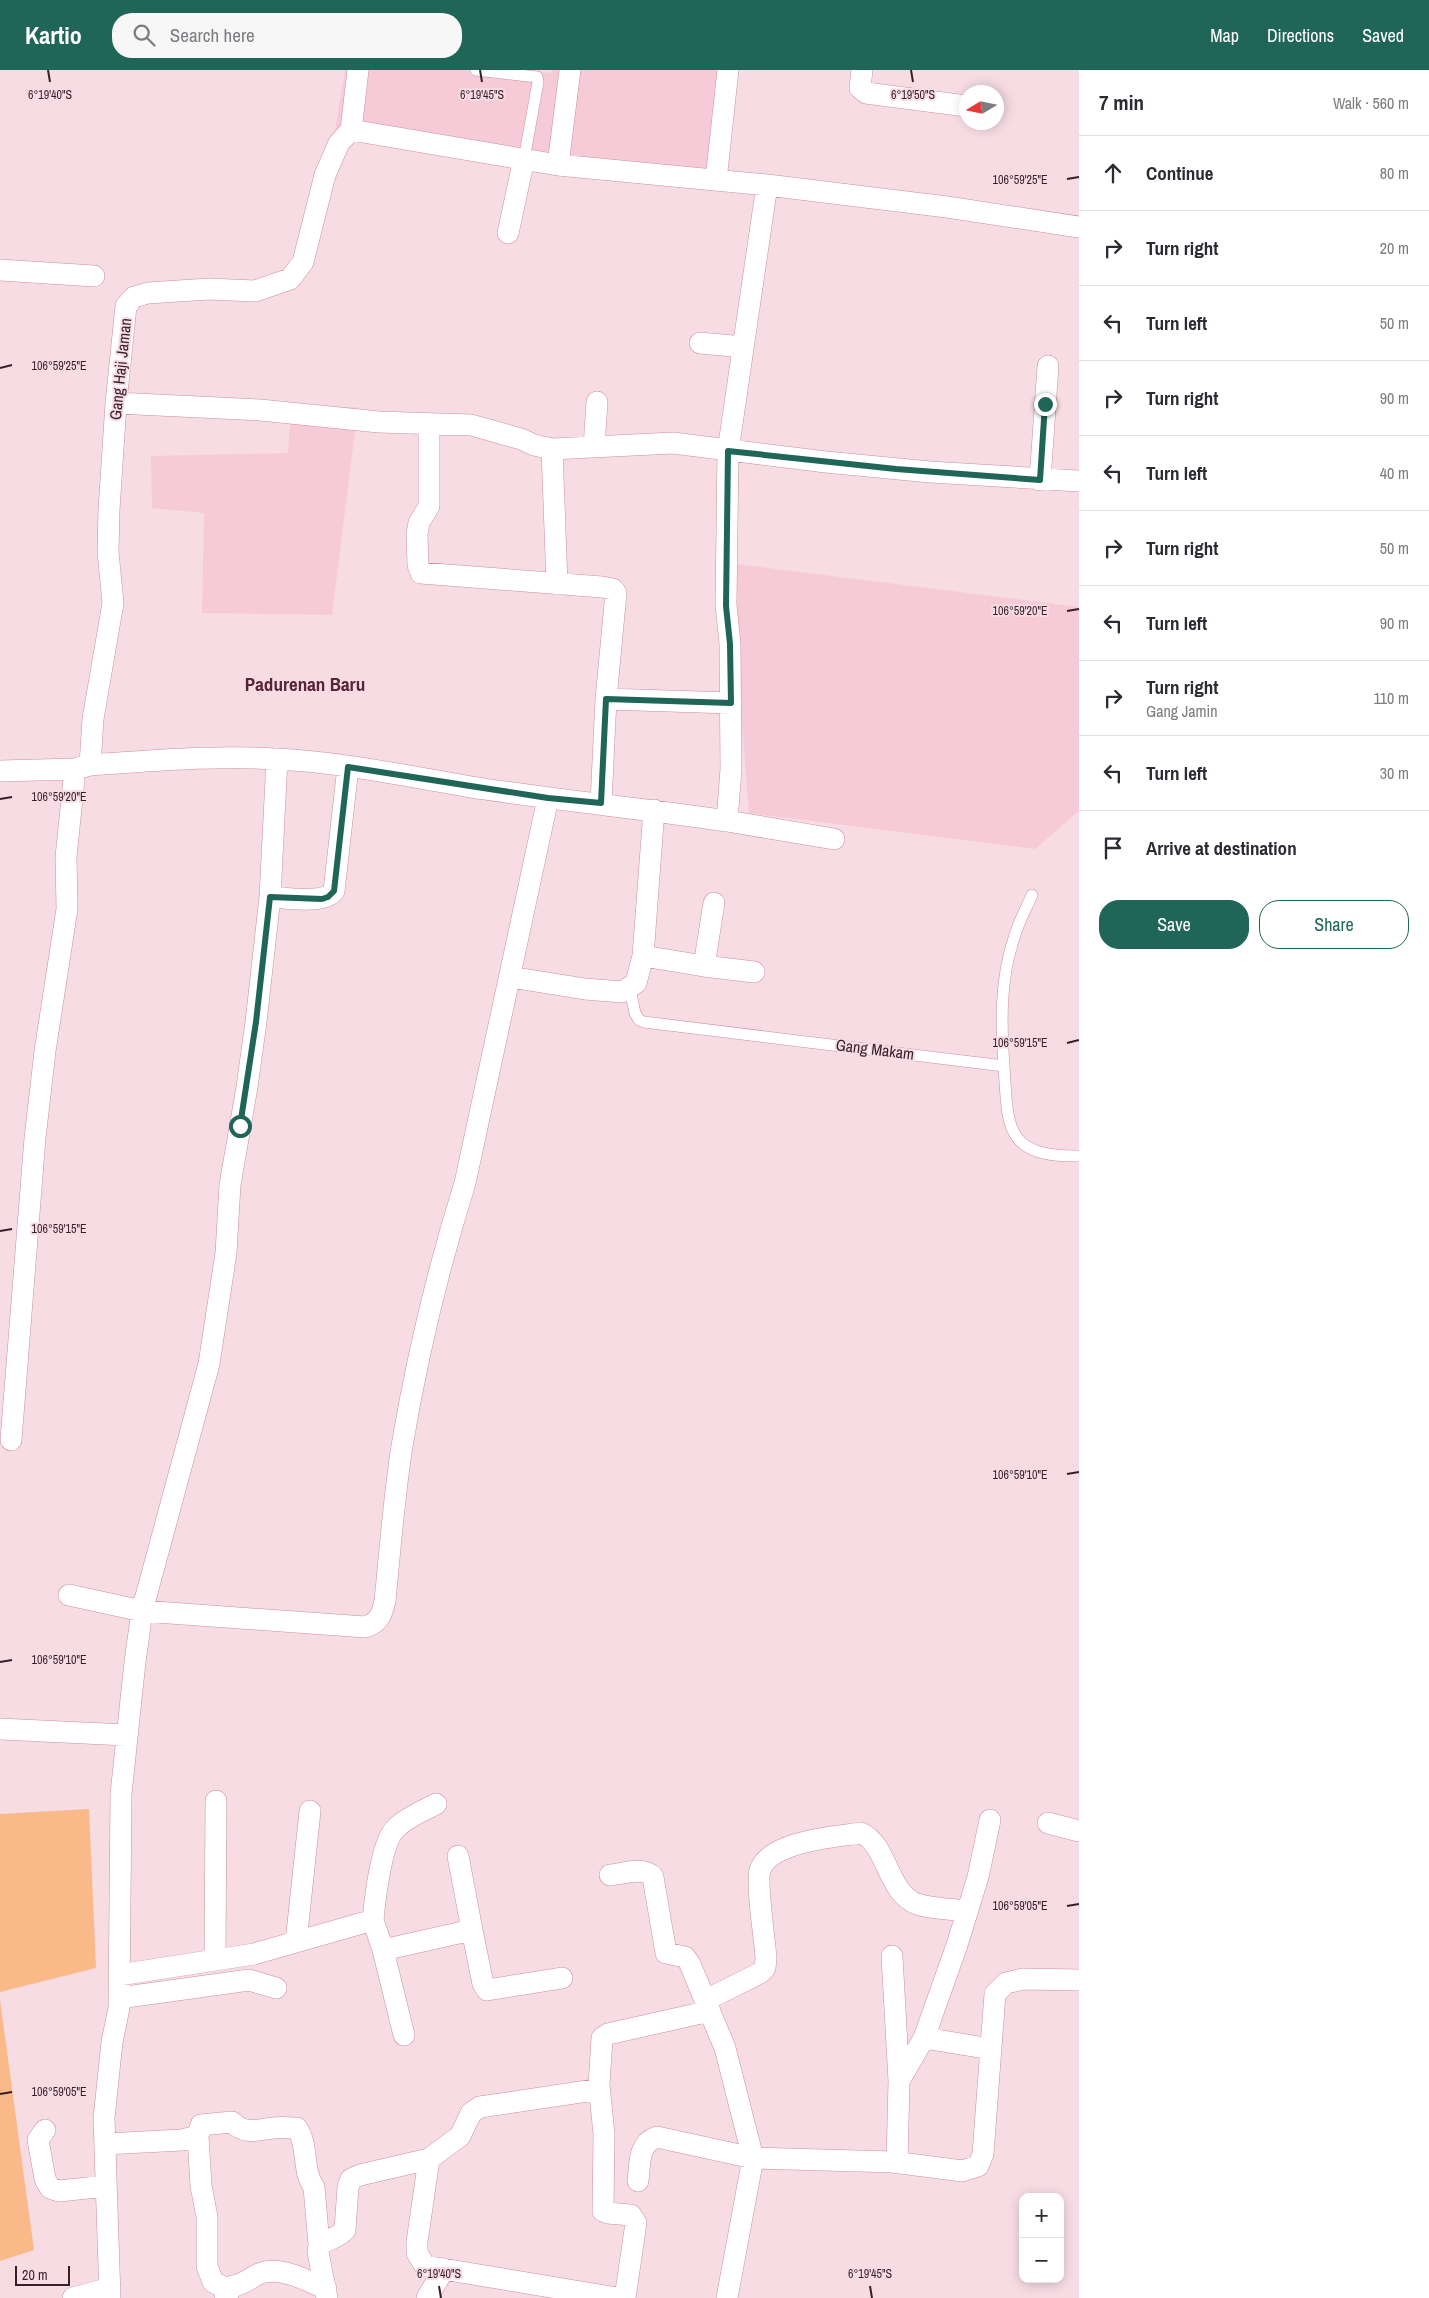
<!DOCTYPE html>
<meta charset="utf-8">
<style>
body{margin:0;font-family:"Archivo Narrow",sans-serif;background:#f7f7f7;color:#2b2b33}
.controls{position:absolute;right:15px;bottom:15px;display:grid;overflow:hidden;border-radius:10px;box-shadow:0 2px 12px #0003}
.controls button{width:45px;height:45px;display:grid;place-items:center;padding:0;border:0;border-bottom:1px solid #e1e1e2;background:#fff;color:#2b2b33;font:25px sans-serif}
.compass{position:absolute;left:959px;top:15px;width:45px;height:45px;border-radius:50%;background:#fff;box-shadow:0 2px 12px #0003;rotate:260deg}
.scale{position:absolute;left:15px;bottom:12px;width:55px;box-sizing:border-box;padding-left:5px;border:2px solid #371f27;border-top:0;font-size:14px;line-height:18px;white-space:nowrap;color:#371f27;-webkit-text-stroke:4px #f7dce4;paint-order:stroke}
.stop{position:absolute;width:15px;height:15px;margin:-11px;border:4px solid #1f6558;border-radius:50%;background:#fff}
.stop.end{background:#1f6558;border-color:#fff;box-shadow:0 1px 5px #0008}
.list{margin:0;padding:0;list-style:none}
h2{display:flex;justify-content:space-between;align-items:center;height:65px;margin:0;padding:0 20px;font-size:21px}
h2 small{font-size:16px;font-weight:400;color:#7c7c81}
.list li{display:grid;grid-template-columns:32px 1fr auto;gap:15px;align-items:center;box-sizing:border-box;height:75px;padding:0 20px;border-top:1px solid #e1e1e2}
.list b{display:block;font-size:19px;white-space:nowrap}
.list p{margin:0;font-size:16px;white-space:nowrap;color:#7c7c81}
.list em{font-size:16px;font-style:normal;color:#7c7c81}
.actions{display:flex;gap:10px;padding:15px 20px}
.actions a{flex:1;padding:11px 0;border:1px solid #1f6558;border-radius:20px;text-align:center;font-size:18px;color:#1f6558}
.actions .main{background:#1f6558;color:#fff}
.icon{flex:none;width:28px;height:28px;fill:none;stroke:currentColor;stroke-width:2;stroke-linecap:round;stroke-linejoin:round}
.map{position:relative;flex:none;width:1079px;height:2228px;overflow:hidden}
header{display:flex;align-items:center;gap:30px;box-sizing:border-box;height:70px;padding:0 25px;background:#1f6558;color:#fff}
header strong{font-size:24px}
nav{display:flex;gap:28px;margin-inline-start:auto;font-size:18px}
.search{width:350px;height:45px;background:#f7f7f7;display:flex;align-items:center;gap:12px;box-sizing:border-box;padding:0 18px;border-radius:20px;color:#7c7c81;font-size:19px}
main{display:flex}
aside{flex:1;background:#fff}
.map>svg:first-child{display:block}
.built{fill:#f7cad8}
.green{fill:#f9b989}
.lines{fill:none;stroke-linecap:round;stroke-linejoin:round}
.service-casing{stroke:#cc8fa2;stroke-width:12}
.minor-casing{stroke:#cc8fa2;stroke-width:22}
.service{stroke:#fff;stroke-width:11}
.minor{stroke:#fff;stroke-width:21}
.route{stroke:#1f6558;stroke-width:6}
.ticks{fill:none;stroke:#371f27;stroke-width:2}
.labels{text-anchor:middle;stroke-width:4;stroke-linejoin:round;paint-order:stroke}
.street-label{font-size:16px;fill:#371f27;stroke:#f7dce4}
.quarter-label{font-size:19px;font-weight:bold;fill:#582538;stroke:#f7dce4}
.ticks-label{font-size:12px;text-anchor:middle;fill:#371f27;stroke:#f7dce4;stroke-width:4;stroke-linejoin:round;paint-order:stroke}
</style>
<header>
<strong>Kartio</strong>
<div class="search"><svg class="icon" aria-label="search" viewBox="0 0 24 24"><circle cx="10" cy="10" r="6"/><path d="M15 15l6 6"/></svg>Search here</div>
<nav><a>Map</a><a>Directions</a><a>Saved</a></nav>
</header>
<main>
<div class="map">
<svg width="1079" height="2228" viewBox="0 0 1079 2228">
<rect width="100%" height="100%" fill="#f7dce4"/>
<!-- built -->
<path class="built" d="M345,0H528L551,3L552,0H722L707,116L335,60Z
M358,337L332,545L202,543L204,443L152,438L151,386L288,383L291,338Z
M729,493L1079,537V741L1035,779L749,743Z"/>
<!-- green -->
<path class="green" d="M89,1739L96,1898L0,1922V1744Z
M0,1930L34,2180L0,2191Z"/>
<g class="lines">
<!-- service casing -->
<g class="service-casing">
<path id="service" d="M476,0L537,7L538,12L524,89
M630,919L635,943L639,950L644,952L1004,996C1008,1057 1004,1087 1079,1086
M1004,996C1001,953 1000,909 1014,868C1018,853 1026,839 1032,825"/>
</g>
<!-- minor casing -->
<g class="minor-casing">
<path id="minor" d="M862,0L860,18L866,23L966,36
M351,60L558,95L767,115
M558,95L570,0
M716,110L728,0
M508,163L524,89
M0,200L94,206
M700,273L743,277
M116,333L260,340L379,352L471,355L521,369L534,375L552,379L673,373L826,392L930,402L1079,411
M429,355V436L419,453L417,464L418,495L421,503L602,517L613,519L616,523L606,629L601,733
M594,377L597,332
M552,379L557,514
M1040,410L1048,296
M606,629L731,633
M90,695L93,649L113,533L108,482L109,440L116,333L126,236L134,227L148,223L209,219L255,221L290,209L303,192L325,105L339,73L351,60L358,0
M0,701L75,699L90,695C152,691 213,685 275,689C345,692 415,708 484,719C565,731 646,739 727,751L731,699L730,574L726,535L728,381L767,115L947,137L1079,157
M654,740L643,886L704,896L714,833
M727,751L834,769
M270,827C285,828 325,834 334,821L348,697
M704,896L754,902
M510,907L585,919L622,922L636,913L643,886
M11,1370L35,1068L45,981L67,839L66,787L75,699
M69,1525L142,1541L365,1557C379,1553 382,1544 385,1531C390,1480 394,1427 402,1376C417,1287 438,1199 465,1113L548,728
M0,1659L126,1665
M1048,1753L1079,1761
M458,1786L472,1860
M610,1805C622,1804 645,1796 653,1807L666,1883L685,1887L690,1894L725,1978L753,2088L727,2228
M373,1850L383,1880L404,1965
M296,1872L310,1741
M383,1880L472,1860L483,1914L487,1920L562,1908
M892,1886L899,2011L897,2093
M215,1890L216,1731
M119,1905L254,1884L373,1850C375,1829 381,1772 396,1758C407,1747 423,1741 436,1734
M119,1928L249,1910L276,1918
M706,1930L760,1903L765,1898L766,1888C765,1872 756,1813 760,1800C770,1771 835,1767 861,1763C888,1775 887,1823 917,1834C932,1839 952,1839 967,1841
M924,1968L991,1979
M899,2011L924,1968L957,1875L978,1807L990,1750
M599,2015L604,2064L603,2141L608,2143L631,2145L636,2153L625,2228
M45,2060L38,2070L45,2109L50,2118L59,2121L106,2116
M198,2066L201,2116L207,2147V2196L213,2212L229,2220
M105,2074L182,2070L198,2066L201,2055L232,2052C245,2065 257,2060 273,2058C281,2057 289,2058 297,2058C309,2076 302,2103 314,2117L319,2175
M429,2089L417,2172V2183L425,2196L617,2228
M638,2111C640,2094 638,2073 657,2067L753,2088L893,2092L962,2101L978,2096L983,2084L995,1924L1006,1913L1023,1909L1079,1910
M73,2228L110,2218
M110,2228L104,2048L112,1972L119,1938L121,1724L135,1592L142,1541L209,1294L226,1183L230,1115L247,1017L256,952L270,827L277,689
M225,2228L233,2216C247,2214 253,2204 265,2202C285,2198 308,2211 326,2219
M327,2228L318,2182L319,2175C328,2169 338,2168 345,2160L348,2117L351,2109L360,2105L429,2089L460,2066L471,2043L480,2037L594,2020L599,2015L602,1968L608,1964L710,1941
M427,2228L444,2199"/>
</g>
<!-- service -->
<use href="#service" class="service"/>
<!-- minor -->
<use href="#minor" class="minor"/>
</g>
<g class="lines">
<!-- route -->
<path class="route" d="M240,1056L256,952L270,827L322,829L328,827L334,821L348,697L548,728L601,733L606,629L731,633L730,574L726,536L728,381L896,399L1040,410L1045,334"/>
</g>
<!-- ticks -->
<path class="ticks" d="M48,0L50,12M480,0L482,12M911,0L913,12M1067,109L1079,107M0,298L12,295M1067,541L1079,539M0,729L12,727M1067,973L1079,970M0,1161L12,1159M1067,1404L1079,1402M0,1592L12,1590M1067,1836L1079,1834M0,2024L12,2022M439,2216L441,2228M870,2216L872,2228"/>
<g class="labels">
<!-- street labels -->
<g class="street-label">
<text transform="translate(120 299) rotate(-84)" y="6">Gang Haji Jaman</text>
<text transform="translate(875 979) rotate(7)" y="6">Gang Makam</text>
</g>
<!-- quarter labels -->
<g class="quarter-label">
<text x="305" y="621">Padurenan Baru</text>
</g>
</g>
<g class="ticks-label">
<text x="50" y="29">6°19'40"S</text>
<text x="482" y="29">6°19'45"S</text>
<text x="913" y="29">6°19'50"S</text>
<text x="1020" y="114">106°59'25"E</text>
<text x="59" y="300">106°59'25"E</text>
<text x="1020" y="545">106°59'20"E</text>
<text x="59" y="731">106°59'20"E</text>
<text x="1020" y="977">106°59'15"E</text>
<text x="59" y="1163">106°59'15"E</text>
<text x="1020" y="1409">106°59'10"E</text>
<text x="59" y="1594">106°59'10"E</text>
<text x="1020" y="1840">106°59'05"E</text>
<text x="59" y="2026">106°59'05"E</text>
<text x="439" y="2208">6°19'40"S</text>
<text x="870" y="2208">6°19'45"S</text>
</g>
</svg>
<div class="controls">
<button>+</button>
<button>−</button>
</div>
<svg class="compass" viewBox="-18 -18 36 36"><path d="M0-13l5 13h-10z" fill="#e53935"/><path d="M0 13l5-13h-10z" fill="#7c7c81"/></svg>
<div class="scale">20 m</div>
<div class="stop" style="left:240px;top:1056px"></div>
<div class="stop end" style="left:1045px;top:334px"></div>
</div>
<aside>
<h2>7 min<small>Walk · 560 m</small></h2>
<ul class="list">
<li><svg class="icon" aria-label="ahead" viewBox="0 0 24 24"><path d="M12 20V5M6 11l6-6 6 6"/></svg><div><b>Continue</b></div><em>80 m</em></li>
<li><svg class="icon" aria-label="right" viewBox="0 0 24 24"><path d="M7 20v-9h11M14 6l5 5-5 5"/></svg><div><b>Turn right</b></div><em>20 m</em></li>
<li><svg class="icon" aria-label="left" viewBox="0 0 24 24"><path d="M17 20v-9H6M10 6l-5 5 5 5"/></svg><div><b>Turn left</b></div><em>50 m</em></li>
<li><svg class="icon" aria-label="right" viewBox="0 0 24 24"><path d="M7 20v-9h11M14 6l5 5-5 5"/></svg><div><b>Turn right</b></div><em>90 m</em></li>
<li><svg class="icon" aria-label="left" viewBox="0 0 24 24"><path d="M17 20v-9H6M10 6l-5 5 5 5"/></svg><div><b>Turn left</b></div><em>40 m</em></li>
<li><svg class="icon" aria-label="right" viewBox="0 0 24 24"><path d="M7 20v-9h11M14 6l5 5-5 5"/></svg><div><b>Turn right</b></div><em>50 m</em></li>
<li><svg class="icon" aria-label="left" viewBox="0 0 24 24"><path d="M17 20v-9H6M10 6l-5 5 5 5"/></svg><div><b>Turn left</b></div><em>90 m</em></li>
<li><svg class="icon" aria-label="right" viewBox="0 0 24 24"><path d="M7 20v-9h11M14 6l5 5-5 5"/></svg><div><b>Turn right</b><p>Gang Jamin</p></div><em>110 m</em></li>
<li><svg class="icon" aria-label="left" viewBox="0 0 24 24"><path d="M17 20v-9H6M10 6l-5 5 5 5"/></svg><div><b>Turn left</b></div><em>30 m</em></li>
<li><svg class="icon" aria-label="arrive" viewBox="0 0 24 24"><path d="M6 21V4h12l-3 4 3 4H6"/></svg><div><b>Arrive at destination</b></div></li>
</ul>
<div class="actions"><a class="main">Save</a><a>Share</a></div>
</aside>
</main>
